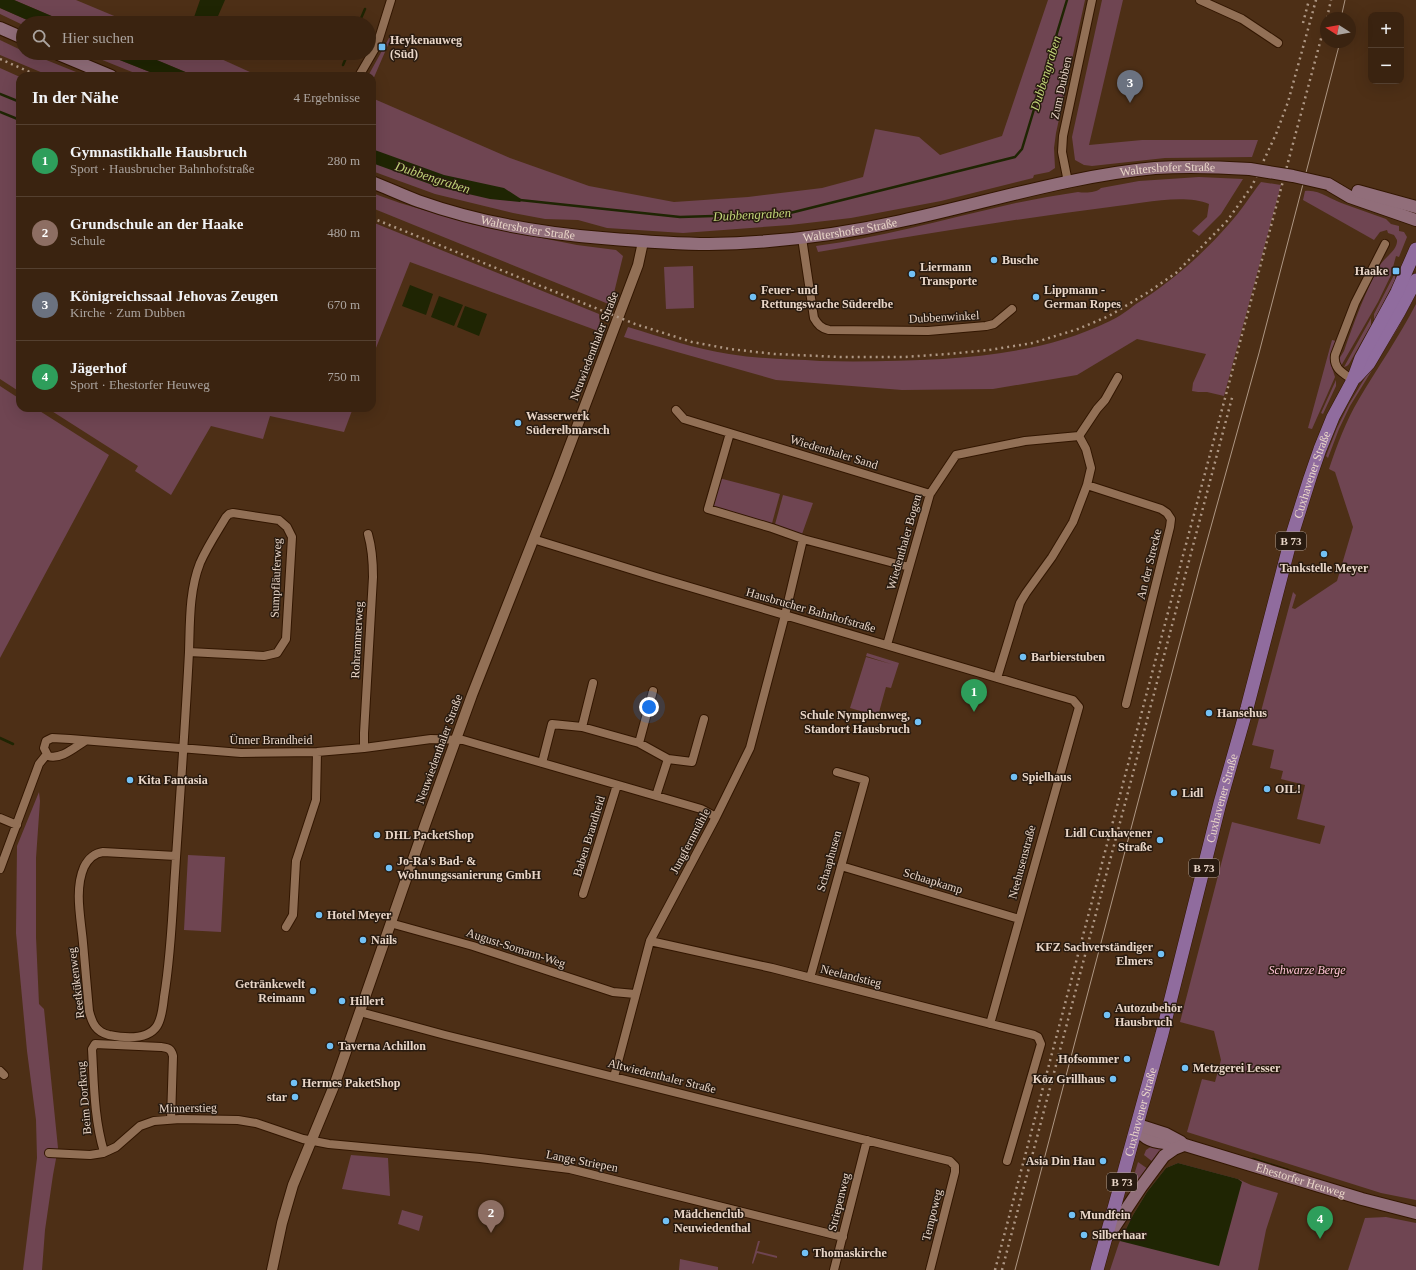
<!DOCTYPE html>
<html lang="de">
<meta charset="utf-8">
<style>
body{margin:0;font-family:Georgia,serif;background:#412b19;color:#f1f3f6}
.controls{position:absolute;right:12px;top:12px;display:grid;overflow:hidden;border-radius:8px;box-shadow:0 4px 16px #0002}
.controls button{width:36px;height:36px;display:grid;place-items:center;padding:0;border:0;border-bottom:1px solid #544030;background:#3a2310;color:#f1f3f6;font:20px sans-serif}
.compass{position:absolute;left:1320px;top:12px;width:36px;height:36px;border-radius:50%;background:#3a2310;box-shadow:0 4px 16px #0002;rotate:281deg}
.you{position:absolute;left:649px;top:707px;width:14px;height:14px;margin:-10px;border:3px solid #fff;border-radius:50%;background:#1a73e8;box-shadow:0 0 0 6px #1a73e833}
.badge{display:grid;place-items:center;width:26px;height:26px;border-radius:50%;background:#d6ab8b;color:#fff;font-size:13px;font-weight:700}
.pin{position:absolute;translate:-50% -33px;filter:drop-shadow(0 1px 2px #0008)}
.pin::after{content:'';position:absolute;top:21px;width:14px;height:12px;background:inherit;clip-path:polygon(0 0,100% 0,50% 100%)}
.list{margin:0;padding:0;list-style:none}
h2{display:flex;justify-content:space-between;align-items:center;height:52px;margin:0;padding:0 16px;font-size:17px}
h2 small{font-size:13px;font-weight:400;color:#aba49f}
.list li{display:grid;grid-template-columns:26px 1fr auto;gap:12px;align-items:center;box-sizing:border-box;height:72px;padding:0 16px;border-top:1px solid #544030}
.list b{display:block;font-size:15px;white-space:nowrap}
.list p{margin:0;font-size:13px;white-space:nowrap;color:#aba49f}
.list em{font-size:13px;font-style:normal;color:#aba49f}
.icon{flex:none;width:22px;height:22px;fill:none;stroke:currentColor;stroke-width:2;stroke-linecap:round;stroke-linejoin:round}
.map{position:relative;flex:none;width:1416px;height:1270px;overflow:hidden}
.search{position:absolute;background:#3a2310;box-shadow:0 4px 16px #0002;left:16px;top:16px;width:360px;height:44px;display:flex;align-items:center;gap:10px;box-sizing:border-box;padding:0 14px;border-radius:22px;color:#aba49f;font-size:15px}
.panel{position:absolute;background:#3a2310;box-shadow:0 4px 16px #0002;left:16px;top:72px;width:360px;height:340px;border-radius:12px}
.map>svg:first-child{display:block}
.green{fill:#6f4552}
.water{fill:#1f2503}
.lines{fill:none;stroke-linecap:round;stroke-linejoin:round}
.stream{stroke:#1f2503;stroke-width:2.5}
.minor-casing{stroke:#321600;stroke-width:10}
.tertiary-casing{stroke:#321600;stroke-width:12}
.secondary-casing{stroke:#321600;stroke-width:14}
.primary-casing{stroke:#321600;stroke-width:14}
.minor{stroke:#927056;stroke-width:8}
.tertiary{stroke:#927056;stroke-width:10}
.secondary{stroke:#916e7a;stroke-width:12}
.primary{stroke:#906c9e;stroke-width:13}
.tram{stroke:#ae9784;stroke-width:1}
.rail{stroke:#ae9784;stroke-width:2.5;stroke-dasharray:2 4;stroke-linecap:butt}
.secondary-bridge-casing{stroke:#321600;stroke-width:14;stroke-linecap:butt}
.secondary-bridge{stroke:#916e7a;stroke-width:12}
.poi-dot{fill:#72c1f5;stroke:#291b10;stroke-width:1.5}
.labels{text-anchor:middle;stroke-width:3;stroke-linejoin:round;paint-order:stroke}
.shield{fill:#291b10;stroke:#af9e91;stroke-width:1}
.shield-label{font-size:11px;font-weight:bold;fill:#e9d6c8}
.poi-label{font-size:12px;font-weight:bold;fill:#e9d6c8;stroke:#291b10;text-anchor:start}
.street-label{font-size:12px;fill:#e9d6c8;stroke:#291b10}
.park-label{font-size:12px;font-style:italic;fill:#ffc3d5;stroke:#291b10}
.water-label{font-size:13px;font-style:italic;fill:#c2d679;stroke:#291b10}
</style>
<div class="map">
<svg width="1416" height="1270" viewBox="0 0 1416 1270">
<rect width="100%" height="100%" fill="#4d2f16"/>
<!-- green -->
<path class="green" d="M14,0H76L131,23H68Z
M1048,0H1085L1056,133L1054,148L1055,168L1049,172L1034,175L1033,178L941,201L851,218L790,225L683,233L607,228L578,220L545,219L513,213L435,194L372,171V98L510,158L589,186L674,202L748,197L822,188L863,177L875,129L919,137L940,155L1002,136Z
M1102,0H1123L1089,145L1142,140H1258L1252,157L1165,158L1092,166L1084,165L1075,160L1072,137Z
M0,8L34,23H23V25L0,14Z
M389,38H391L372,82V76H368Z
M0,40L23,51V53H29L86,76H50L0,55Z
M85,53H102L160,76H142Z
M140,53H208L259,76H195Z
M0,68L20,77V392L0,379Z
M1199,177L1243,179L1221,214L1199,236L1192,231L1207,217L1209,204C1184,193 1137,204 1110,207C1012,219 915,236 818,252L816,246C879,238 941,220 1003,206C1028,200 1053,196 1078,192C1085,193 1096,193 1101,188L1139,181Z
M1261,182L1281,185L1224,396L1207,392H1198L1192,391L1193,383L1206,354L1137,339L1077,375L993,389L902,390L776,380L624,337L628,327C661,337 695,349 729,354C759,359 790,359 820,361C861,362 902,361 943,359C1001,355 1057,347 1110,321C1119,317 1128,310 1136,304C1171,282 1202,255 1229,224C1241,211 1250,196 1261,182Z
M1305,191C1319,189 1331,200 1344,204C1358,209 1372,214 1386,219L1391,224L1399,226V231L1404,232L1407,237L1399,257L1396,256L1393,267H1395L1378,302L1341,366L1339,364V359L1344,351C1354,322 1365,292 1380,265C1385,257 1398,250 1397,240L1394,235L1388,233L1387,230L1380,232L1374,240L1303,200Z
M372,193L400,203L471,224L577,245L616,250L623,256L611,305L372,208Z
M372,222L599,314L601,332L410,262L372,358Z
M693,266L694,308L666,309L664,267Z
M1395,273V280L1374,321V314Z
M1416,290V295L1398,328L1350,406L1339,429L1328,458L1326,456L1337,428L1349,404L1396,327Z
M1416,304V1200L1381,1193L1187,1132L1202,1079L1215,1082L1221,1060L1214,1031L1180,1022L1232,822L1320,844L1325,826L1297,819L1305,785L1281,779L1283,771L1270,768L1274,750L1252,745L1293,592L1296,595L1292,608L1295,609L1337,581L1353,527L1335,472L1329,469C1337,445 1346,421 1359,399C1378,367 1399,337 1416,304Z
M1371,318V325L1349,364L1347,366L1344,367Z
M1332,340L1336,341L1330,361L1335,377L1312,429L1308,428Z
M1336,380V386L1323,414L1321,413Z
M0,386L20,399V408H35L109,455L0,658Z
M47,408H353L344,432L270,416L263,439L211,426L171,495L135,471L138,466Z
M719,478L780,494L771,527L710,507Z
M783,495L813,503L801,537L774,528Z
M867,653L899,663L891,688L886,687L878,716L850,708L866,657L891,664L866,656Z
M39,792L40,801L36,858V937L39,1004L44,1009L58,1148L53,1175L45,1230L42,1270H23L37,1158L36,1120L27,1051L16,933L17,846Z
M188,855L225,857L221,932L184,930Z
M1155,1144L1166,1147L1153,1162L1144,1155L1146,1150Z
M351,1155L388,1158L390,1196L342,1189Z
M1138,1162L1148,1169L1127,1198Z
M1178,1163L1238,1179L1251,1185L1278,1193L1266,1230L1258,1270H1110L1119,1243L1133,1215L1147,1192L1166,1168Z
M402,1210L423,1216L419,1231L398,1224Z
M1386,1217L1416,1223V1270H1348L1365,1218Z
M758,1241H760L757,1251L777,1256V1258L757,1253L753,1264L752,1263Z
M680,1259L718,1267V1270H679Z"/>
<!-- water -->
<path class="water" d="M0,0H14L68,23H34L0,8Z
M200,0H225L215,23H192Z
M102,53H140L195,76H160Z
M372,149L444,175L504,188L521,199V201L520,202L490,199L438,187L372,163Z
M410,285L433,294L426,315L402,306Z
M439,296L463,305L454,326L431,317Z
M465,306L487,314L479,336L457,327Z
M1178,1163L1238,1179L1242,1182L1219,1266L1120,1241L1133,1215L1147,1192L1166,1168Z"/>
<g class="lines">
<!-- stream -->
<path class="stream" d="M359,23L365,9
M343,65L348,53
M0,94L20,102
M0,112L20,120
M520,200L680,217L786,214L1015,157L1022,149L1067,0
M0,738L13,744
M1253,1159L1288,1170
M1295,1172L1300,1174"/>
<!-- minor casing -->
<g class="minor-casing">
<path id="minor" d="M1200,0L1242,19L1278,43
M359,76L377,45L391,0
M1068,182L1062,152L1063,136L1092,0
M802,238L814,318C818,325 821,328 829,330L928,331L986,326L994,324L1012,309
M1353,380C1343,373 1333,369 1335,355L1355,303L1385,244
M676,410L684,419L730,433
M1079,436L1097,409L1105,400L1118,377
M1087,485L1161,509L1167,513L1171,519L1170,527L1126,704
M533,539L656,577L1052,694L1073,700L1079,707L990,1024
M909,567L803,539L772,528L708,509L730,433L930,494
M887,645L930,494L956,455L1025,441L1079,436
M997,678L1020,603L1026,593L1052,557L1073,522L1087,485L1091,468L1086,449L1079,436
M582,727L593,683
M85,741C75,747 61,760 48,756L44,748L46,741L52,738L70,739L241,753L317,752L364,748L431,739L463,740L701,809L716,817
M639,743L653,691
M364,748V733L373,577C373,562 372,548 368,534
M542,763L552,724L582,727L639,743L668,759
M656,796L668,759L692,762L704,719
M0,818L17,825
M176,856L103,852C95,853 88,859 84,867C74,890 81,919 83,943C85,966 87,989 89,1011C92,1023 96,1032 109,1035C124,1038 147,1041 157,1026C162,1018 163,1006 164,997C170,961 172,925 174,888C179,810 185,731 189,652L264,656L277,653L286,639L292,537L287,527L279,520L233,513L229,514L226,517C217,532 207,547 200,563C189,591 190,623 189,652
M841,866L1019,919
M0,869L39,764L47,754
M583,894L617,785
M390,923L473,946L613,992L635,994
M286,927L293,915L296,861L316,800L317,752
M650,941L772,968L1034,1035L1038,1037L1041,1044L1007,1161
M810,978L865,780L837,772
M360,1012L445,1035L950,1161L955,1166V1172L930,1270
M0,1071L4,1075
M614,1077L650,941L716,817L750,748L785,615L803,539
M104,1152C94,1119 94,1084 92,1049L95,1044L161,1047C168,1048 171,1048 173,1056L171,1119
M49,1153L90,1155L103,1153L116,1147L140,1126L154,1121L180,1119L238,1120L256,1123L303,1139L329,1144L480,1158L570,1169L843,1237
M834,1270L867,1140"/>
</g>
<!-- tertiary casing -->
<g class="tertiary-casing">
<path id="tertiary" d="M272,1270L282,1223L293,1185L334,1086L426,822L472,695L558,477L638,265L643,242"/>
</g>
<!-- secondary casing -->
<g class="secondary-casing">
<g id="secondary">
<path d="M0,28L23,38"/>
<path d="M56,53L111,76"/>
<path id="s1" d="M372,182C387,188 402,195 418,201C477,222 540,233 602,238C638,241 674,244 709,244C773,243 838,235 901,221C985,203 1069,176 1155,168C1187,166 1218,167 1250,169"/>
<path d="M1328,184L1350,197L1416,220"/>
<path d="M1358,191L1416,207"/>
<path id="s2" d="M1138,1125C1140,1128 1141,1133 1144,1136C1152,1144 1175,1144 1185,1145L1362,1199L1416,1213"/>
<path d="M1138,1125L1166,1134L1181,1142"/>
<path d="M1109,1235L1141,1187L1164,1156L1174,1149L1184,1145"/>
</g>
</g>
<!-- primary casing -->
<g class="primary-casing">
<g id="primary">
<path d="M1356,377L1369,363L1399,312L1416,280"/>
<path id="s3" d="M1097,1270L1162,1034L1220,803L1247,708L1292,535L1310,478L1320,449L1333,417L1353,380L1361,358L1397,292L1416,249"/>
</g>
</g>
<!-- minor -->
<use href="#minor" class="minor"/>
<!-- tertiary -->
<use href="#tertiary" class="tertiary"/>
<!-- secondary -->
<use href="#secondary" class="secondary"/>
<!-- primary -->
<use href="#primary" class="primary"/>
<!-- tram -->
<path class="tram" d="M1341,18L1345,0
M1015,1270L1199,570L1259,353L1340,42"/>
<!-- rail -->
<path class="rail" d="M1327,18L1331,0
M1303,23L1309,0
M0,59L39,76
M372,218L635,324L692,342L730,349L774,354L841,357H904L948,354L989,350L1033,343L1078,329L1109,316L1147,293L1176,273L1227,221L1252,186L1276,134L1288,102L1316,0
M995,1270L1181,563L1326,20
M1002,1270L1233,394"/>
<!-- secondary-bridge casing -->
<g class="secondary-bridge-casing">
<path id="secondary-bridge" d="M1250,169L1293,176L1328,184"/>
</g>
<!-- secondary-bridge -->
<use href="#secondary-bridge" class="secondary-bridge"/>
</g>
<!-- markers -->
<g class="poi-dot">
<rect x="378" y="43" width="8" height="8" rx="2"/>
<circle cx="994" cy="260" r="4"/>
<rect x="1392" y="267" width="8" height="8" rx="2"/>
<circle cx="912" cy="274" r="4"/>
<circle cx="753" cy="297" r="4"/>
<circle cx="1036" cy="297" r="4"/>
<circle cx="518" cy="423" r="4"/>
<circle cx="1324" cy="554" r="4"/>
<circle cx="1023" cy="657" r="4"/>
<circle cx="1209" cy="713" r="4"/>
<circle cx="918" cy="722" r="4"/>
<circle cx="1014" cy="777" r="4"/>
<circle cx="130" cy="780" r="4"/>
<circle cx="1267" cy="789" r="4"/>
<circle cx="1174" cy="793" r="4"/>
<circle cx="377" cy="835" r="4"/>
<circle cx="1160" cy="840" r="4"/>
<circle cx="389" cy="868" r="4"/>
<circle cx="319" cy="915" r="4"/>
<circle cx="363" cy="940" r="4"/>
<circle cx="1161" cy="954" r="4"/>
<circle cx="313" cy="991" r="4"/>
<circle cx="342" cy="1001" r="4"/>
<circle cx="1107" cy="1015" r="4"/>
<circle cx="330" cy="1046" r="4"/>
<circle cx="1127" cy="1059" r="4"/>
<circle cx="1185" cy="1068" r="4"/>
<circle cx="1113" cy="1079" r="4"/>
<circle cx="294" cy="1083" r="4"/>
<circle cx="295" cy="1097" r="4"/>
<circle cx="1103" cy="1161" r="4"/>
<circle cx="1072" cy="1215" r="4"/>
<circle cx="666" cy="1221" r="4"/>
<circle cx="1084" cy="1235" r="4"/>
<circle cx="805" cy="1253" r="4"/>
</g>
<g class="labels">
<!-- shield labels -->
<g class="shield">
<rect x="1276" y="532" width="30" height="18" rx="3"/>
<rect x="1189" y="859" width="30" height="18" rx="3"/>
<rect x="1107" y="1173" width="30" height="18" rx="3"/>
</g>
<g class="shield-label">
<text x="1291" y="545">B 73</text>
<text x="1204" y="872">B 73</text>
<text x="1122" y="1186">B 73</text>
</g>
<!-- poi labels -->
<g class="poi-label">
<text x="390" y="44">Heykenauweg<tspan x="390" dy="14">(Süd)</tspan></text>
<text x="1002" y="264">Busche</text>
<text x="920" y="271">Liermann<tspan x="920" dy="14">Transporte</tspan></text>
<text x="1388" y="275" text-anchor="end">Haake</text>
<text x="761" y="294">Feuer- und<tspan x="761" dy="14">Rettungswache Süderelbe</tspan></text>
<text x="1044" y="294">Lippmann -<tspan x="1044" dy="14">German Ropes</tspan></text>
<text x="526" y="420">Wasserwerk<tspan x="526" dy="14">Süderelbmarsch</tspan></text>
<text x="1324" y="572" text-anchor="middle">Tankstelle Meyer</text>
<text x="1031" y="661">Barbierstuben</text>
<text x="1217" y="717">Hansehus</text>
<text x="910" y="719" text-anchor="end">Schule Nymphenweg,<tspan x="910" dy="14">Standort Hausbruch</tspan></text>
<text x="1022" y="781">Spielhaus</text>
<text x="138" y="784">Kita Fantasia</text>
<text x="1275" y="793">OIL!</text>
<text x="1182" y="797">Lidl</text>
<text x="1152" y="837" text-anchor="end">Lidl Cuxhavener<tspan x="1152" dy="14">Straße</tspan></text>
<text x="385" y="839">DHL PacketShop</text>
<text x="397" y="865">Jo-Ra's Bad- &amp;<tspan x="397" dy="14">Wohnungssanierung GmbH</tspan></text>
<text x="327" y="919">Hotel Meyer</text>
<text x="371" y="944">Nails</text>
<text x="1153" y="951" text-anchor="end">KFZ Sachverständiger<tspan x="1153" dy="14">Elmers</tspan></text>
<text x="305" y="988" text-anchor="end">Getränkewelt<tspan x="305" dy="14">Reimann</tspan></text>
<text x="350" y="1005">Hillert</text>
<text x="1115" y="1012">Autozubehör<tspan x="1115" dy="14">Hausbruch</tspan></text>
<text x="338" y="1050">Taverna Achillon</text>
<text x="1119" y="1063" text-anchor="end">Hofsommer</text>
<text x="1193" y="1072">Metzgerei Lesser</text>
<text x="1105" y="1083" text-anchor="end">Köz Grillhaus</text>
<text x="302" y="1087">Hermes PaketShop</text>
<text x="287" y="1101" text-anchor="end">star</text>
<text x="1095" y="1165" text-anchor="end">Asia Din Hau</text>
<text x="674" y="1218">Mädchenclub<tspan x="674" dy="14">Neuwiedenthal</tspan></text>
<text x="1080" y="1219">Mundfein</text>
<text x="1092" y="1239">Silberhaar</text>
<text x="813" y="1257">Thomaskirche</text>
</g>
<!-- street labels -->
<g class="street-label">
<text transform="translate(1061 88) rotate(-78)" y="4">Zum Dubben</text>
<text dy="4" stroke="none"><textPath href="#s1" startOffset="811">Waltershofer Straße</textPath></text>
<text dy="4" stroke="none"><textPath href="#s1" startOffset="163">Waltershofer Straße</textPath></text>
<text dy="4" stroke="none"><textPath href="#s1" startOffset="487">Waltershofer Straße</textPath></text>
<text transform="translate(944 317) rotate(-3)" y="4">Dubbenwinkel</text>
<text transform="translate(594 346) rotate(-69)" y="4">Neuwiedenthaler Straße</text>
<text transform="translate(834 452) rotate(17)" y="4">Wiedenthaler Sand</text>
<text dy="4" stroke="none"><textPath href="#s3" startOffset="824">Cuxhavener Straße</textPath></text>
<text transform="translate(904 542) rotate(-74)" y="4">Wiedenthaler Bogen</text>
<text transform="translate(1149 564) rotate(-76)" y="4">An der Strecke</text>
<text transform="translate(276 578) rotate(-88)" y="4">Sumpfläuferweg</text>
<text transform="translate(811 610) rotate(16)" y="4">Hausbrucher Bahnhofstraße</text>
<text transform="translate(357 640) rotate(-87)" y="4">Rohrammerweg</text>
<text x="271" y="744">Ünner Brandheid</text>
<text transform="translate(439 749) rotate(-70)" y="4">Neuwiedenthaler Straße</text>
<text dy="4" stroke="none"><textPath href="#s3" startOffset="488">Cuxhavener Straße</textPath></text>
<text transform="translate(589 836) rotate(-73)" y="4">Baben Brandheid</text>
<text transform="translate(690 841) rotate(-62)" y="4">Jungfernmühle</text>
<text transform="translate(829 861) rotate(-74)" y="4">Schaaphusen</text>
<text transform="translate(1022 862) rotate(-75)" y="4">Neehusenstraße</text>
<text transform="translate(933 881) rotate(17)" y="4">Schaapkamp</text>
<text transform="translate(516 948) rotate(18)" y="4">August-Somann-Weg</text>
<text transform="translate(851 976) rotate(14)" y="4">Neelandstieg</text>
<text transform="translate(76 983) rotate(-97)" y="4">Reetkükenweg</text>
<text transform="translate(662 1076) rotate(14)" y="4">Altwiedenthaler Straße</text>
<text transform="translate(84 1098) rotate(-95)" y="4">Beim Dorfkrug</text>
<text transform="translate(188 1108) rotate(-1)" y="4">Minnerstieg</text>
<text dy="4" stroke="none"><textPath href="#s3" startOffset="164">Cuxhavener Straße</textPath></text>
<text transform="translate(582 1161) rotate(11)" y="4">Lange Striepen</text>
<text dy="4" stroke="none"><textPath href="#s2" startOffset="176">Ehestorfer Heuweg</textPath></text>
<text transform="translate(839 1202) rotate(-76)" y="4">Striepenweg</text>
<text transform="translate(932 1215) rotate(-76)" y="4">Tempoweg</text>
</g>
<!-- park labels -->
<g class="park-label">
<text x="1307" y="974">Schwarze Berge</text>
</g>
<!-- water labels -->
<g class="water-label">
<text transform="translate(1045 73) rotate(-73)" y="5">Dubbengraben</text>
<text transform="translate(433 177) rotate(18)" y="5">Dubbengraben</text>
<text transform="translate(752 214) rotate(-3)" y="5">Dubbengraben</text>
</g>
</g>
</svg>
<div class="controls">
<button>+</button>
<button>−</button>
</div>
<svg class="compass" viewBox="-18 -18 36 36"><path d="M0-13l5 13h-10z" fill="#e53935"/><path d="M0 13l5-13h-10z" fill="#aba49f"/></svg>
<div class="you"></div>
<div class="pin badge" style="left:974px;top:712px;background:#2e9e5b">1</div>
<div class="pin badge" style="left:491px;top:1233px;background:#8d6e63">2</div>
<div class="pin badge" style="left:1130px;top:103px;background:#6b7280">3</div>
<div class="pin badge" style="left:1320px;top:1239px;background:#2e9e5b">4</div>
<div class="search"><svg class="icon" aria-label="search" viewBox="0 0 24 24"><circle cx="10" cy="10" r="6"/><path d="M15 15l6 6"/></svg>Hier suchen</div>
<section class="panel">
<h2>In der Nähe<small>4 Ergebnisse</small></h2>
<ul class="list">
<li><span class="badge" style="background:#2e9e5b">1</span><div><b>Gymnastikhalle Hausbruch</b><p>Sport · Hausbrucher Bahnhofstraße</p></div><em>280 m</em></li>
<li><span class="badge" style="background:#8d6e63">2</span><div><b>Grundschule an der Haake</b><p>Schule</p></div><em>480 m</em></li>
<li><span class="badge" style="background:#6b7280">3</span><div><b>Königreichssaal Jehovas Zeugen</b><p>Kirche · Zum Dubben</p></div><em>670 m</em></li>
<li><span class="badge" style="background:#2e9e5b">4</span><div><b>Jägerhof</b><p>Sport · Ehestorfer Heuweg</p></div><em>750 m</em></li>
</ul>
</section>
</div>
